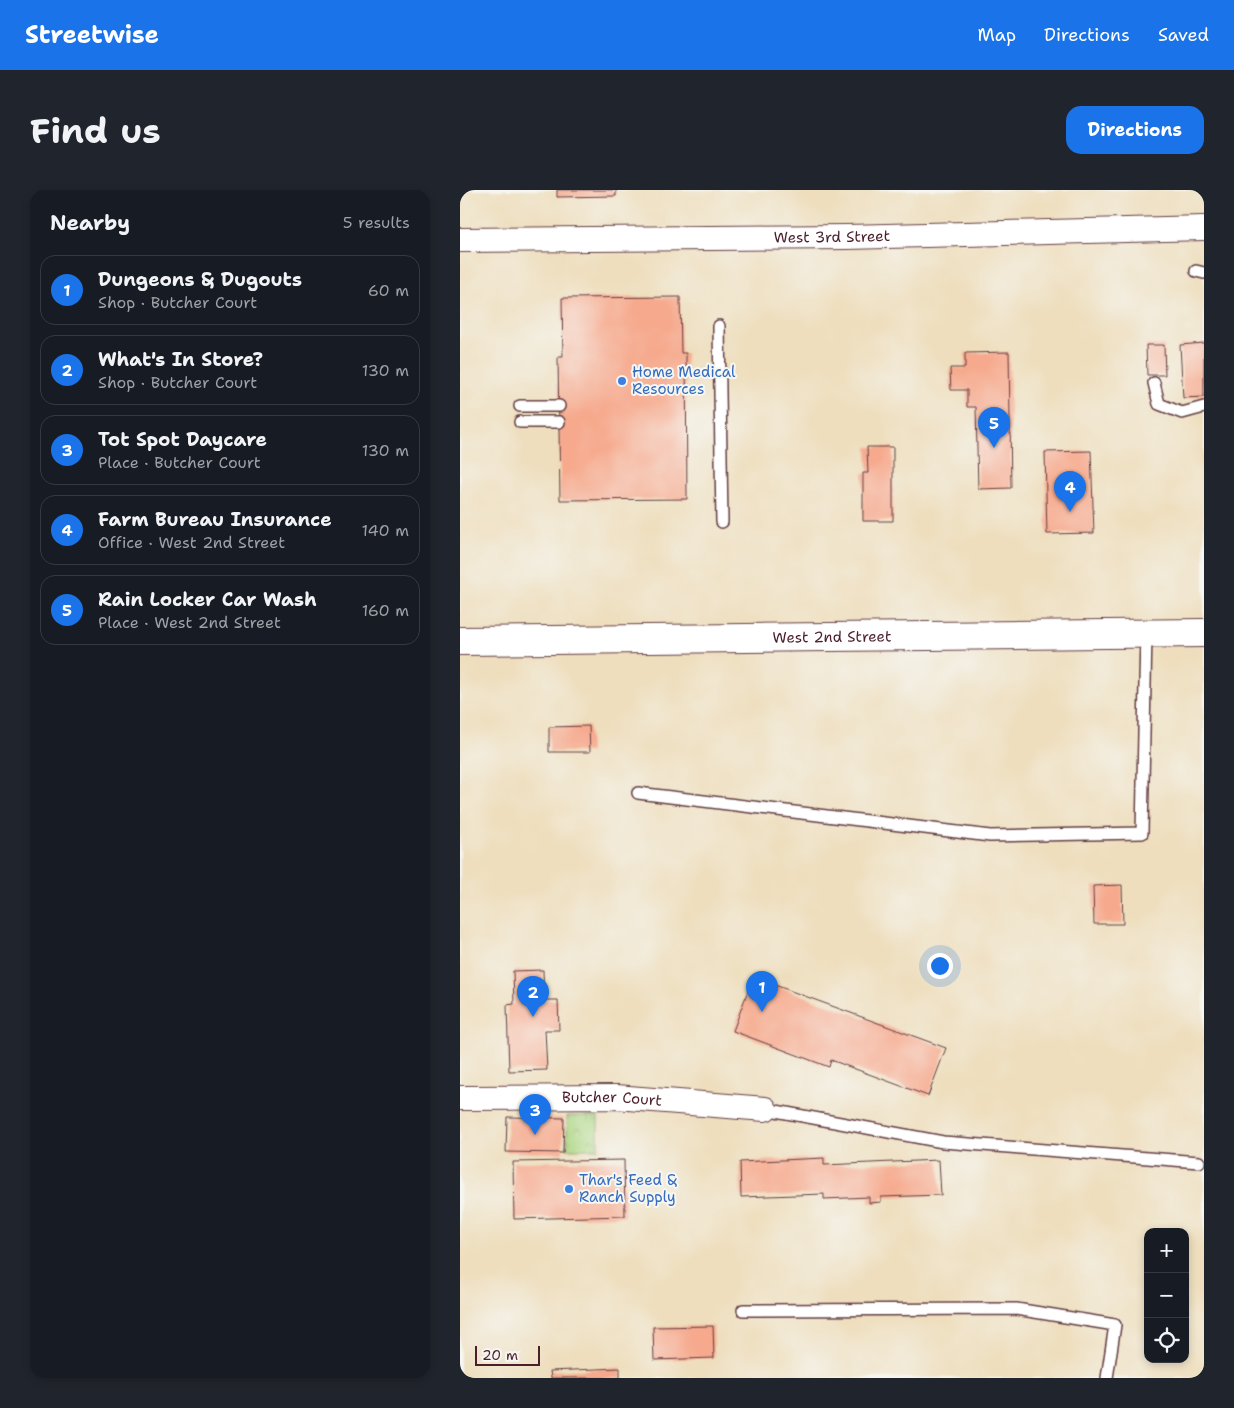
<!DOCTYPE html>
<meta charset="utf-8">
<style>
body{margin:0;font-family:"Shantell Sans",sans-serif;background:#20242c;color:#f1f3f6}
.controls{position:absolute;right:15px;bottom:15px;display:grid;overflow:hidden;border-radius:10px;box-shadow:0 2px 8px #0003}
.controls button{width:45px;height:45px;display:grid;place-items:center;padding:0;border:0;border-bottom:1px solid #363941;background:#171b24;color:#f1f3f6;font:25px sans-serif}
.scale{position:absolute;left:15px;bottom:12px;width:65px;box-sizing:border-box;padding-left:5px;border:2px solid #4a1f2b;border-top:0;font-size:14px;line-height:18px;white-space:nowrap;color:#4a1f2b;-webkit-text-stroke:4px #f6f6f2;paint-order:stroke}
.you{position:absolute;left:479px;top:775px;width:18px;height:18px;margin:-12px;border:4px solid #fff;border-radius:50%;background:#1a73e8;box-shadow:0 0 0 8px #1a73e833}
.badge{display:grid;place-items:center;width:32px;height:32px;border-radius:50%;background:#1a73e8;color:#fff;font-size:16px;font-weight:700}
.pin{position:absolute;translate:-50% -41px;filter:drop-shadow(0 1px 2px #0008)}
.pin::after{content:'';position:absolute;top:26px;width:18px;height:15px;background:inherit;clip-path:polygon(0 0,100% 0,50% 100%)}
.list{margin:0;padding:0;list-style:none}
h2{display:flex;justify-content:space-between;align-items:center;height:65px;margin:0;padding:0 20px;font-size:21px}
h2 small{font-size:16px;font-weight:400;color:#9ea1a6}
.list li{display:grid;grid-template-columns:32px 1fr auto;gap:15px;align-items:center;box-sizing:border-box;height:70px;margin:0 10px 10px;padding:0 10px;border:1px solid #363941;border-radius:15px}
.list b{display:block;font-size:19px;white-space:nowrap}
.list p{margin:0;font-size:16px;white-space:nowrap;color:#9ea1a6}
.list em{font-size:16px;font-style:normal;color:#9ea1a6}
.icon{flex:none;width:28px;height:28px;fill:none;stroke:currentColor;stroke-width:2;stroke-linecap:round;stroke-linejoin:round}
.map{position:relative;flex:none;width:744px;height:1188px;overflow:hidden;border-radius:15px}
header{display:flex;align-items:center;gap:30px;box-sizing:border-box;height:70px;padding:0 25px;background:#1a73e8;color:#fff}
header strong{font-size:24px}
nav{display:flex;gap:28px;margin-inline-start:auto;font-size:18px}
.intro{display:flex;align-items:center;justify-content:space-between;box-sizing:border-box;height:120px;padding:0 30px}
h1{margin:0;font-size:35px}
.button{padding:12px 22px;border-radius:15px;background:#1a73e8;color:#fff;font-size:18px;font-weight:700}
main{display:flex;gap:30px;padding:0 30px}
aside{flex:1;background:#171b24;border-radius:15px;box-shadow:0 2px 8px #0003}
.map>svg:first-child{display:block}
.park{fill:url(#park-crowns);stroke:#7a7a56}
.building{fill:#f6a98c}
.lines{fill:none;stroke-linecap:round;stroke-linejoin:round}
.lane-casing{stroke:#633c41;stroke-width:14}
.street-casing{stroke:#633c41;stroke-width:26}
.primary-casing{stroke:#633c41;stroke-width:30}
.lane{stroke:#fff;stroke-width:11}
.street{stroke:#fff;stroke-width:24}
.primary{stroke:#fff;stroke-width:28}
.shop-dot{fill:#3f7fe0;stroke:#f6f6f2;stroke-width:2}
.labels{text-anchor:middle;stroke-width:4;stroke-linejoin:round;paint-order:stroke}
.street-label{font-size:15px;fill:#4a1f2b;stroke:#f6f6f2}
.shop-label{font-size:15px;fill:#366cbe;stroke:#f6f6f2;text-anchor:start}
</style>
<header>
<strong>Streetwise</strong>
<nav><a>Map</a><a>Directions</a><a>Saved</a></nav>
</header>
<div class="intro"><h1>Find us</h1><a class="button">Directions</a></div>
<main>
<aside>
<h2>Nearby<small>5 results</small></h2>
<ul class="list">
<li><span class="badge">1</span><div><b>Dungeons &amp; Dugouts</b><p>Shop · Butcher Court</p></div><em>60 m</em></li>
<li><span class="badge">2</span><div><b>What's In Store?</b><p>Shop · Butcher Court</p></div><em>130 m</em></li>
<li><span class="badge">3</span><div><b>Tot Spot Daycare</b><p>Place · Butcher Court</p></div><em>130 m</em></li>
<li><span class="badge">4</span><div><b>Farm Bureau Insurance</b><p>Office · West 2nd Street</p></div><em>140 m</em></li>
<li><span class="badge">5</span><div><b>Rain Locker Car Wash</b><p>Place · West 2nd Street</p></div><em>160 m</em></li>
</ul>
</aside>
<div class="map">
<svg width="744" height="1188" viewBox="0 0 744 1188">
<defs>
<pattern id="park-crowns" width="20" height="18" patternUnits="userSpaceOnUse" patternTransform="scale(1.25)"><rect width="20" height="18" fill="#abd581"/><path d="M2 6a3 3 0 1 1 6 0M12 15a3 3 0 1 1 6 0" fill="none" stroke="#95b670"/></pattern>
</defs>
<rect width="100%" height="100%" fill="#f6f6f2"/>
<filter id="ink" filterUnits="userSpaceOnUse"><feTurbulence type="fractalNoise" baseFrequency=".02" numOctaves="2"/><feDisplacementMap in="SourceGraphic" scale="10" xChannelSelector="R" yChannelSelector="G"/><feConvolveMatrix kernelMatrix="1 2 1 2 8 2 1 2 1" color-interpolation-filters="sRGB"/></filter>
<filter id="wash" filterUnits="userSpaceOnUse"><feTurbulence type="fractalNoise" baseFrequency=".0096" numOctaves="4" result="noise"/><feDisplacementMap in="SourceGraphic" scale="20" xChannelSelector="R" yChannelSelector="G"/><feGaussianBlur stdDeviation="1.12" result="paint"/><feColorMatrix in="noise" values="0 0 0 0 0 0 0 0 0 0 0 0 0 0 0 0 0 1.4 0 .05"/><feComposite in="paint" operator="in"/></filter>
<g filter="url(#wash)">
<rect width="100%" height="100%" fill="#eedebd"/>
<!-- park -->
<path class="park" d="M107,926H138V959H107Z"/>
<g id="blocks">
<!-- building -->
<path class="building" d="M97,0H156V6L97,7Z
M220,107L221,163H226L227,309L100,310L98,167H103L102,108Z
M744,153V207L723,208L720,155Z
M686,155H704L705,185H687Z
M549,162L551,298L518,299L516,217H507V200H491L490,178H505V163Z
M407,257H433V331H403V283H408Z
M631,261L634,343L587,344L585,262Z
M129,536L130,562H89V537Z
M662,695L663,734H634L633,696Z
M83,780L84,810H98L99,840H85L87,880L49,881L47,815L54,814L53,781Z
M293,787L486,858L468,906L371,870L369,877L273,841Z
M47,927L104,928L103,963L46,962Z
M364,968V975L479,970L481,1005L421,1007V1012L409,1013V1007L364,1009V1004L281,1007L280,972Z
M164,970L165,1026L54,1029L53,972Z
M253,1136L254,1168L194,1170L193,1137Z
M160,1178V1188H91L90,1181Z"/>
</g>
</g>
<g filter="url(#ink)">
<use href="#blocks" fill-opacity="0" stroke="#633c41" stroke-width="1"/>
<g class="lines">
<!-- lane casing -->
<g class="lane-casing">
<path id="lane" d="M736,81L744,83
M259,136L262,332
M694,193L699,214L722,223L744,217
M60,216H99
M60,232H99
M178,603L530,646L682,643L686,444
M305,919L483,952L739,972
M283,1120L556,1119L655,1135L647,1188"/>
</g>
<!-- street casing -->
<g class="street-casing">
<g id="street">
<path id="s1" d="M0,50L387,47L744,38"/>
<path id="s2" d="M0,908L156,907L305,919"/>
</g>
</g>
<!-- primary casing -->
<g class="primary-casing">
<g id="primary">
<path id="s3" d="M0,451L744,443"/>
</g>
</g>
<!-- lane -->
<use href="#lane" class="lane"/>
<!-- street -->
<use href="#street" class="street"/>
<!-- primary -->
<use href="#primary" class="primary"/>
</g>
</g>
<!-- markers -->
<g class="shop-dot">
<circle cx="162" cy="191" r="5"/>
<circle cx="109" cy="999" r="5"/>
</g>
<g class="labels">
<!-- street labels -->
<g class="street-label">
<text dy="5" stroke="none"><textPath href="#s1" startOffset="372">West 3rd Street</textPath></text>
<text dy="5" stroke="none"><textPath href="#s3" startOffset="372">West 2nd Street</textPath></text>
<text dy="5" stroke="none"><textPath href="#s2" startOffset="152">Butcher Court</textPath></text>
</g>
<!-- shop labels -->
<g class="shop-label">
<text x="172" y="187">Home Medical<tspan x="172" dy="17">Resources</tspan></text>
<text x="119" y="995">Thar's Feed &amp;<tspan x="119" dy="17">Ranch Supply</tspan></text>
</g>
</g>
</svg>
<div class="controls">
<button>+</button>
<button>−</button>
<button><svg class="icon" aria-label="locate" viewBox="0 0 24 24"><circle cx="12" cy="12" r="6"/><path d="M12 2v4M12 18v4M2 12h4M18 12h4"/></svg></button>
</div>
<div class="scale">20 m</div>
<div class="you"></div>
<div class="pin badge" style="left:302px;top:822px">1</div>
<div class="pin badge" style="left:73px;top:827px">2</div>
<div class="pin badge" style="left:75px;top:945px">3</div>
<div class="pin badge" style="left:610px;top:322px">4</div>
<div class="pin badge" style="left:534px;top:258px">5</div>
</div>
</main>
